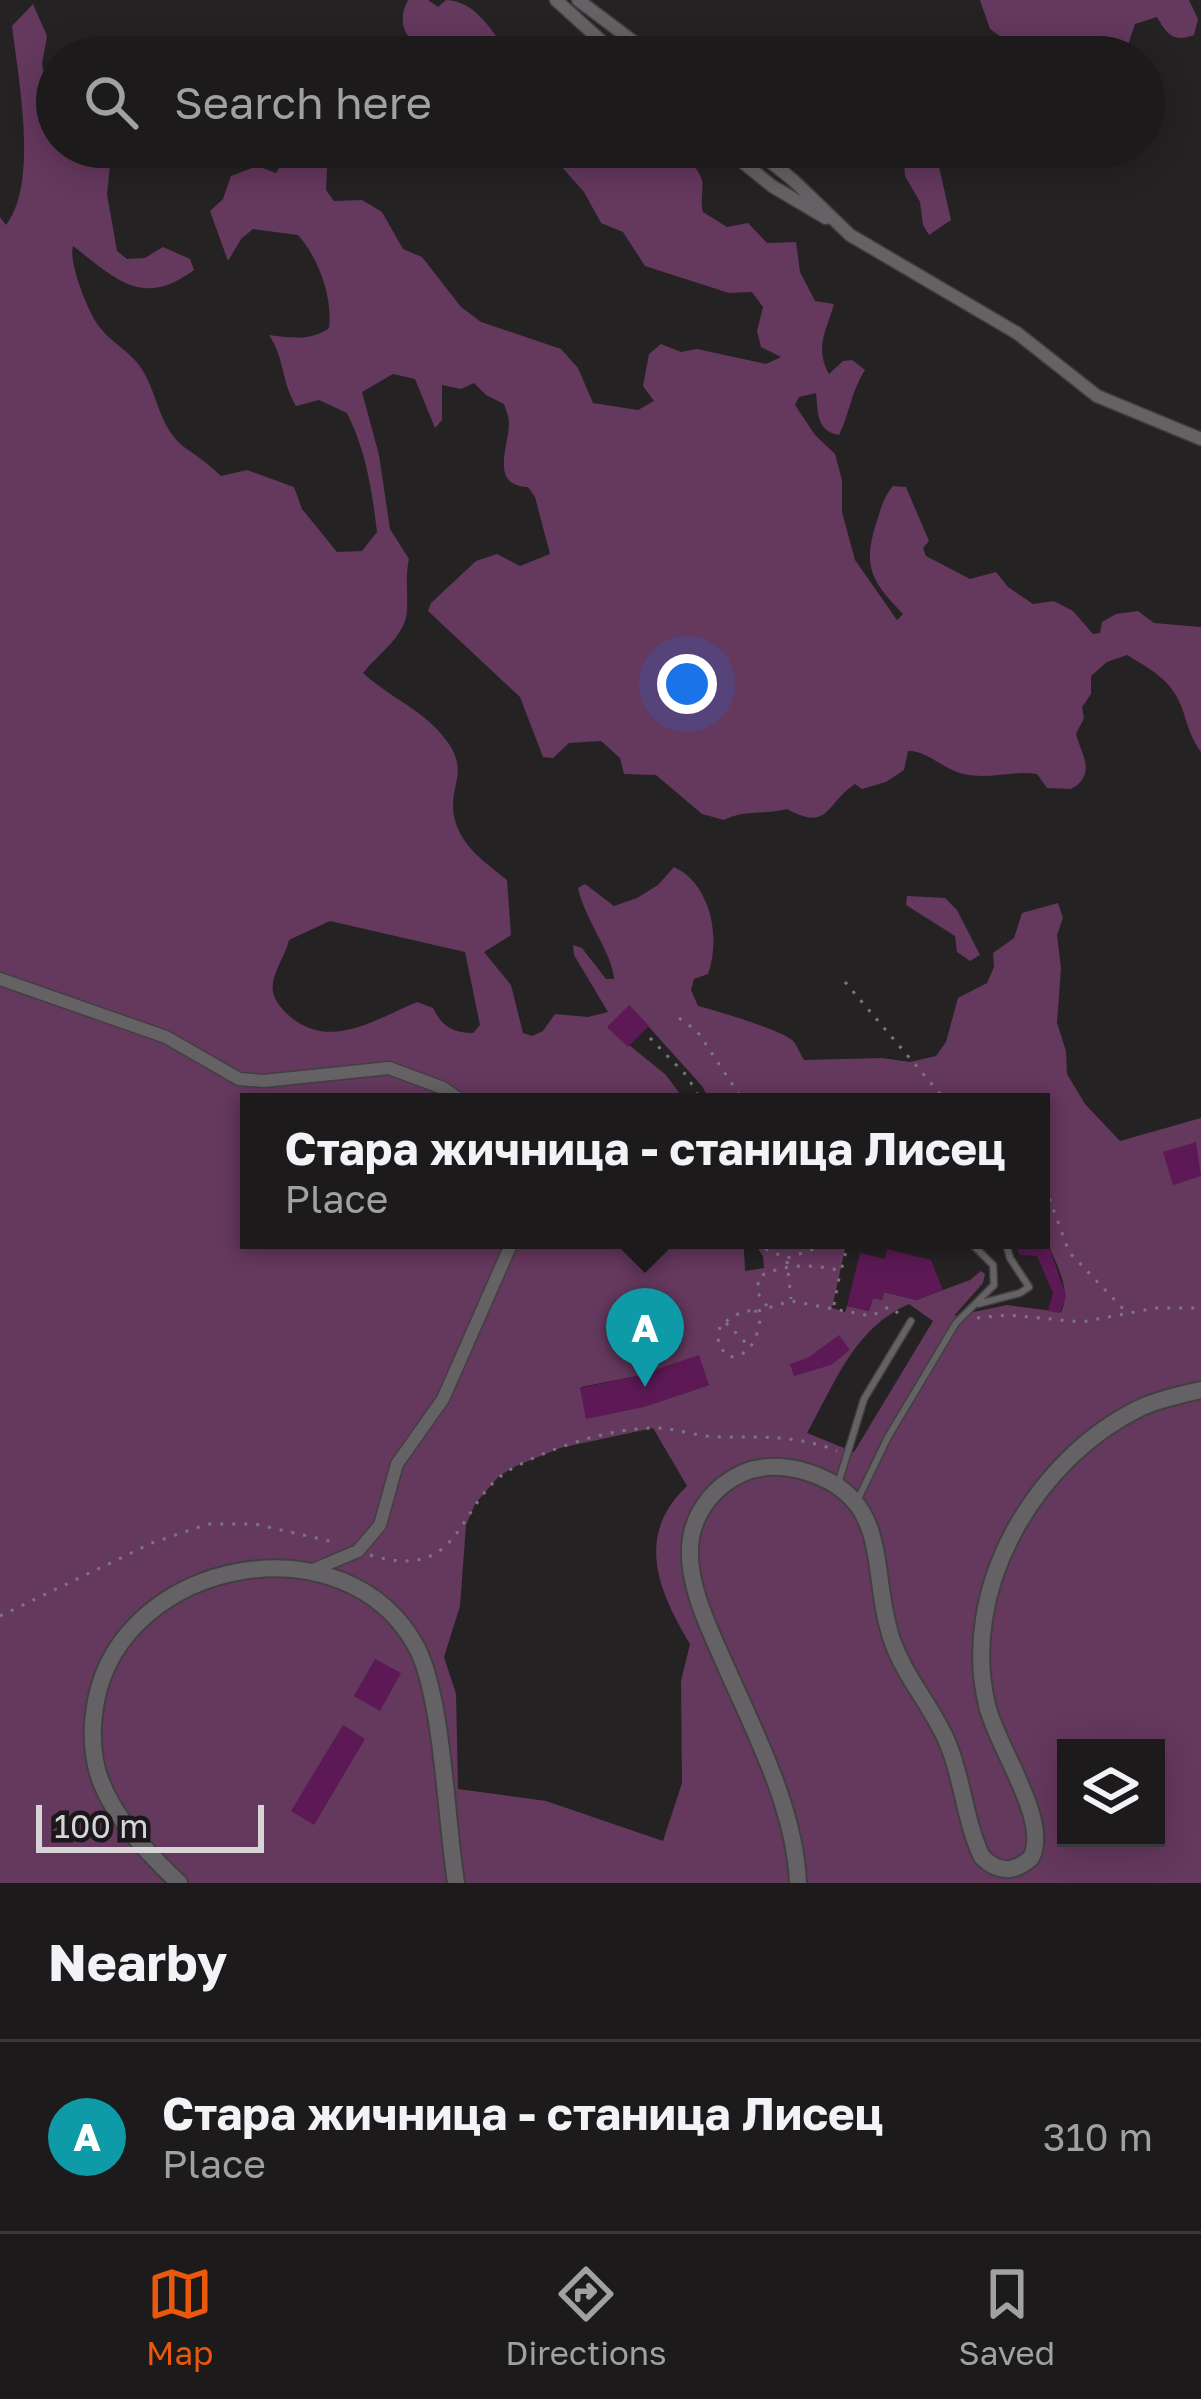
<!DOCTYPE html>
<meta charset="utf-8">
<style>
body{margin:0;font-family:"Golos Text",sans-serif;background:#292728;color:#f1f3f6}
.controls{position:absolute;right:36px;bottom:36px;display:grid;overflow:hidden;border-radius:0px;box-shadow:0 6px 30px #0003}
.controls button{width:108px;height:108px;display:grid;place-items:center;padding:0;border:0;border-bottom:3px solid #3a383a;background:#1c1a1b;color:#f1f3f6;font:60px sans-serif}
.scale{position:absolute;left:36px;bottom:30px;width:228px;box-sizing:border-box;padding-left:12px;border:6px solid #d6d4d6;border-top:0;font-size:33px;line-height:42px;white-space:nowrap;color:#d6d4d6;-webkit-text-stroke:9px #1b181b;paint-order:stroke}
.you{position:absolute;left:687px;top:684px;width:42px;height:42px;margin:-30px;border:9px solid #fff;border-radius:50%;background:#1a73e8;box-shadow:0 0 0 18px #1a73e833}
.badge{display:grid;place-items:center;width:78px;height:78px;border-radius:50%;background:#ea580c;color:#fff;font-size:39px;font-weight:700}
.pin{position:absolute;translate:-50% -99px;filter:drop-shadow(0 3px 6px #0008)}
.pin::after{content:'';position:absolute;top:63px;width:42px;height:36px;background:inherit;clip-path:polygon(0 0,100% 0,50% 100%)}
.popup{position:absolute;left:240px;top:1093px;width:810px;height:156px;box-sizing:border-box;display:grid;place-content:center;border-radius:0px;background:#1c1a1b;filter:drop-shadow(0 3px 9px #0005);font-size:39px;white-space:nowrap;color:#a0a1a3}
.popup b{font-size:45px;color:#f1f3f6}
.popup::after{content:'';position:absolute;left:50%;top:100%;margin-left:-24px;border:24px solid transparent;border-top-color:#1c1a1b}
.list{margin:0;padding:0;list-style:none}
h2{display:flex;justify-content:space-between;align-items:center;height:156px;margin:0;padding:0 48px;font-size:51px}
h2 small{font-size:39px;font-weight:400;color:#a0a1a3}
.list li{display:grid;grid-template-columns:78px 1fr auto;gap:36px;align-items:center;box-sizing:border-box;height:192px;padding:0 48px;border-top:3px solid #3a383a}
.list b{display:block;font-size:45px;white-space:nowrap}
.list p{margin:0;font-size:39px;white-space:nowrap;color:#a0a1a3}
.list em{font-size:39px;font-style:normal;color:#a0a1a3}
.icon{flex:none;width:66px;height:66px;fill:none;stroke:currentColor;stroke-width:2;stroke-linecap:round;stroke-linejoin:round}
.map{position:relative;flex:none;width:1201px;height:1883px;overflow:hidden}
.search{position:absolute;background:#1c1a1b;box-shadow:0 6px 30px #0003;left:36px;right:36px;top:36px;height:132px;display:flex;align-items:center;gap:30px;box-sizing:border-box;padding:0 42px;border-radius:66px;color:#a0a1a3;font-size:45px}
.sheet{height:348px;background:#1c1a1b}
nav{display:flex;justify-content:space-around;align-items:center;box-sizing:border-box;height:168px;border-top:3px solid #3a383a;background:#1c1a1b;font-size:33px;color:#a0a1a3}
nav a{display:grid;justify-items:center;gap:6px}
nav .on{color:#ea580c}
.map>svg:first-child{display:block}
.green{fill:#65385e;fill-rule:evenodd}
.building{fill:#5c1955}
.lines{fill:none;stroke-linecap:round;stroke-linejoin:round}
.service-casing{stroke:#423f41;stroke-width:9}
.minor-casing{stroke:#423f41;stroke-width:15}
.secondary-casing{stroke:#423f41;stroke-width:20}
.path{stroke:#797779;stroke-width:3;stroke-dasharray:3 9;stroke-linecap:butt}
.service{stroke:#656265;stroke-width:6}
.minor{stroke:#656265;stroke-width:12}
.secondary{stroke:#656265;stroke-width:16}
</style>
<div class="map">
<svg width="1201" height="1883" viewBox="0 0 1201 1883">
<rect width="100%" height="100%" fill="#252224"/>
<!-- green -->
<path class="green" d="M408,0H428L438,7L446,0C477,1 494,34 510,57H439L446,47C414,53 392,30 408,0Z
M980,0H1189L1198,19L1194,35C1173,43 1167,34 1157,17L1135,24L1128,45L1133,57H1029L990,29Z
M33,4L47,36L42,64L46,85H57V147H112L107,194L117,251L127,259L145,258L163,247L190,259L194,270C142,309 115,278 73,246C68,261 88,312 98,325C109,341 128,350 139,365C158,391 157,425 184,447C197,456 209,464 221,476L247,470L294,487L302,509L337,552L362,551L377,532C372,490 366,451 347,413L319,400L296,406C281,381 285,359 269,335C290,338 312,341 329,328C333,297 318,257 298,235L253,229L241,239L228,261L210,211L223,199L231,176L257,166L276,173L283,162V147H328L326,190L334,201L362,200L382,212L403,249L422,257L461,307L481,322L561,349L578,368L593,403L638,410L654,401L643,386L649,354L661,344L681,352L697,349L766,364L781,357L761,347L757,331L763,307L752,292L729,293L645,266L623,232L601,223L584,192L544,147C585,147 680,133 700,175C706,187 699,198 703,212L727,227L748,223L767,243L796,242L800,272L815,301L834,304C827,329 814,348 829,374L843,361L852,360L865,370C851,391 850,413 839,435C816,431 818,412 816,393L799,397L795,405L815,435L835,454L842,480V512L855,560L897,620L903,614C871,581 862,566 877,521C881,508 884,496 893,486L906,487L929,541L923,548L926,556L970,579L996,572L1008,587L1033,604L1054,601L1073,611L1093,634L1100,633L1102,622L1116,614L1138,611L1154,623L1201,627V752C1190,737 1188,725 1182,708C1172,680 1150,669 1127,655L1107,662L1091,676V694L1082,707L1084,718L1076,734C1082,756 1097,774 1071,789L1047,788L1037,774C1011,770 987,781 960,773C942,768 926,750 908,751L904,770L886,782L862,789L855,784C825,804 830,832 787,809C765,815 744,809 724,820L702,814L656,775L624,774L620,758L601,741L569,743L553,758L543,757L520,697L428,611L431,603L476,561L497,554L520,566L550,554L535,497L528,487C489,486 509,446 509,423C509,417 506,410 504,404L486,395L474,383L461,389L442,385V420L435,428L415,379L393,374L362,392L379,455L390,529L409,559C405,578 408,590 407,609C407,635 378,654 363,673C391,699 426,710 449,744C466,771 453,781 453,807C454,841 483,861 507,880L511,935L484,952L511,985L523,1033L532,1036L543,1031L555,1014L588,1017L608,1012L574,955L573,945L582,948L606,979H614C612,952 584,918 578,888L585,884L614,906L637,898L658,885L674,867C711,884 721,938 708,974L694,979L691,990L698,1006C714,1010 786,1031 794,1042C798,1047 800,1054 804,1060L882,1058L910,1062L936,1056L946,1042L958,998L987,983L994,967L993,953L1014,938L1022,913L1058,903L1063,918L1057,935L1061,968L1057,1023L1066,1051L1067,1074L1085,1104L1120,1141L1201,1118V1883H0V217L6,225C39,183 18,77 12,26ZM330,921L465,952L480,1025L473,1033C452,1033 442,1026 433,1008L417,1002C378,1018 335,1048 296,1021C287,1015 275,1003 273,992C270,975 285,958 289,940ZM630,1006L702,1086L711,1102H1041C1041,1136 1034,1199 1043,1229C1050,1256 1074,1286 1061,1312L1007,1305L954,1316L983,1283L985,1274L981,1271L970,1280L916,1300L884,1292L882,1300L873,1298L869,1311L847,1306L845,1312L832,1308L847,1240H761L756,1246L763,1256L764,1268L745,1271L744,1250L735,1240H249V1102H686L666,1075L608,1028ZM909,1304L933,1321L854,1452L807,1433C835,1383 854,1328 909,1304ZM637,1376L709,1385L643,1407L586,1418L581,1387ZM653,1428L687,1486C634,1536 659,1592 690,1644L681,1681L682,1783L663,1841L546,1801L458,1789L456,1694L444,1657L460,1606L466,1525L475,1504L499,1476L516,1466L560,1448ZM1066,1748H1156V1838H1066Z
M903,147H951L938,162L951,220L929,235L923,225L920,202L905,176Z
M907,896L945,898L957,910L980,955L970,961L957,952L955,936L906,905Z"/>
<!-- building -->
<path class="building" d="M629,1005L649,1026L628,1047L607,1027Z
M1196,1142L1201,1176L1173,1185L1163,1152Z
M1013,1240H1047L1066,1296L1060,1313L1048,1311L1053,1293L1037,1256L1020,1255Z
M887,1249L931,1260L943,1290L916,1300L884,1292L882,1300L873,1298L869,1311L847,1306L860,1253L885,1259Z
M839,1335L850,1350L831,1365L794,1376L790,1364L809,1357Z
M699,1355L709,1385L643,1407L586,1419L580,1388L637,1376Z
M375,1659L401,1673L380,1711L354,1696Z
M343,1725L365,1739L314,1825L291,1811Z"/>
<g class="lines">
<!-- service casing -->
<g class="service-casing">
<path id="service" d="M978,1304L1020,1293L1029,1287L1010,1258L1005,1240
M838,1484L864,1399L911,1321
M857,1501L888,1437L956,1323L994,1285L993,1265L968,1240"/>
</g>
<!-- minor casing -->
<g class="minor-casing">
<path id="minor" d="M556,0L619,57
M578,0L654,57
M724,147L772,186L826,218
M752,147L793,180L850,235L1017,333L1097,396L1201,439
M0,979L166,1037L239,1079L264,1081L389,1068L443,1088L463,1102
M308,1572L358,1551L380,1525L397,1464L443,1399L513,1240"/>
</g>
<!-- secondary casing -->
<g class="secondary-casing">
<path id="secondary" d="M179,1883C149,1854 117,1822 101,1782C91,1756 91,1728 96,1701C123,1558 347,1516 417,1648C443,1699 446,1821 456,1883
M798,1883C795,1807 753,1729 723,1660C708,1626 688,1585 690,1547C691,1523 704,1500 723,1485C746,1467 772,1463 800,1470C895,1495 868,1571 892,1640C905,1678 933,1707 948,1744C963,1780 965,1822 982,1857C998,1873 1014,1873 1031,1858C1051,1821 996,1746 987,1705C959,1589 1035,1459 1140,1408C1159,1399 1180,1395 1201,1390"/>
</g>
<!-- path -->
<path class="path" d="M845,982L947,1102
M679,1018L697,1031L744,1102
M650,1038L687,1076L702,1102
M1041,1176L1069,1252L1127,1313
M768,1240L763,1248L787,1258L823,1246L847,1247L848,1240
M885,1240L887,1242
M787,1261L791,1299
M834,1305L840,1273
M767,1306L757,1292L759,1277C784,1263 815,1264 841,1271L847,1247L855,1240
M755,1310L760,1320C757,1339 750,1357 728,1357L718,1344L720,1325L741,1312Z
M758,1311L791,1301L871,1316L889,1307L904,1317
M977,1318L1008,1315L1082,1322L1156,1308H1201
M726,1323L749,1346
M370,1555C467,1584 455,1499 513,1468C553,1447 610,1428 655,1428C677,1428 698,1437 719,1437C761,1437 798,1435 837,1451
M0,1616L152,1543L208,1524H255L338,1543"/>
<!-- service -->
<use href="#service" class="service"/>
<!-- minor -->
<use href="#minor" class="minor"/>
<!-- secondary -->
<use href="#secondary" class="secondary"/>
</g>
</svg>
<div class="controls">
<button><svg class="icon" aria-label="layers" viewBox="0 0 24 24"><path d="M12 4l9 5-9 5-9-5zM3 14l9 5 9-5"/></svg></button>
</div>
<div class="scale">100 m</div>
<div class="you"></div>
<div class="pin badge" style="left:645px;top:1387px;background:#0f9aa8">A</div>
<div class="popup"><b>Стара жичница - станица Лисец</b>Place</div>
<div class="search"><svg class="icon" aria-label="search" viewBox="0 0 24 24"><circle cx="10" cy="10" r="6"/><path d="M15 15l6 6"/></svg>Search here</div>
</div>
<section class="sheet">
<h2>Nearby<small></small></h2>
<ul class="list">
<li><span class="badge" style="background:#0f9aa8">A</span><div><b>Стара жичница - станица Лисец</b><p>Place</p></div><em>310 m</em></li>
</ul>
</section>
<nav>
<a class="on"><svg class="icon" aria-label="map" viewBox="0 0 24 24"><path d="M3 6l6-2 6 2 6-2v14l-6 2-6-2-6 2zM9 4v14M15 6v14"/></svg>Map</a>
<a><svg class="icon" aria-label="directions" viewBox="0 0 24 24"><path d="M12 3l9 9-9 9-9-9zM9 14v-3h6M13 9l2 2-2 2"/></svg>Directions</a>
<a><svg class="icon" aria-label="saved" viewBox="0 0 24 24"><path d="M7 4h10v16l-5-4-5 4z"/></svg>Saved</a>
</nav>
